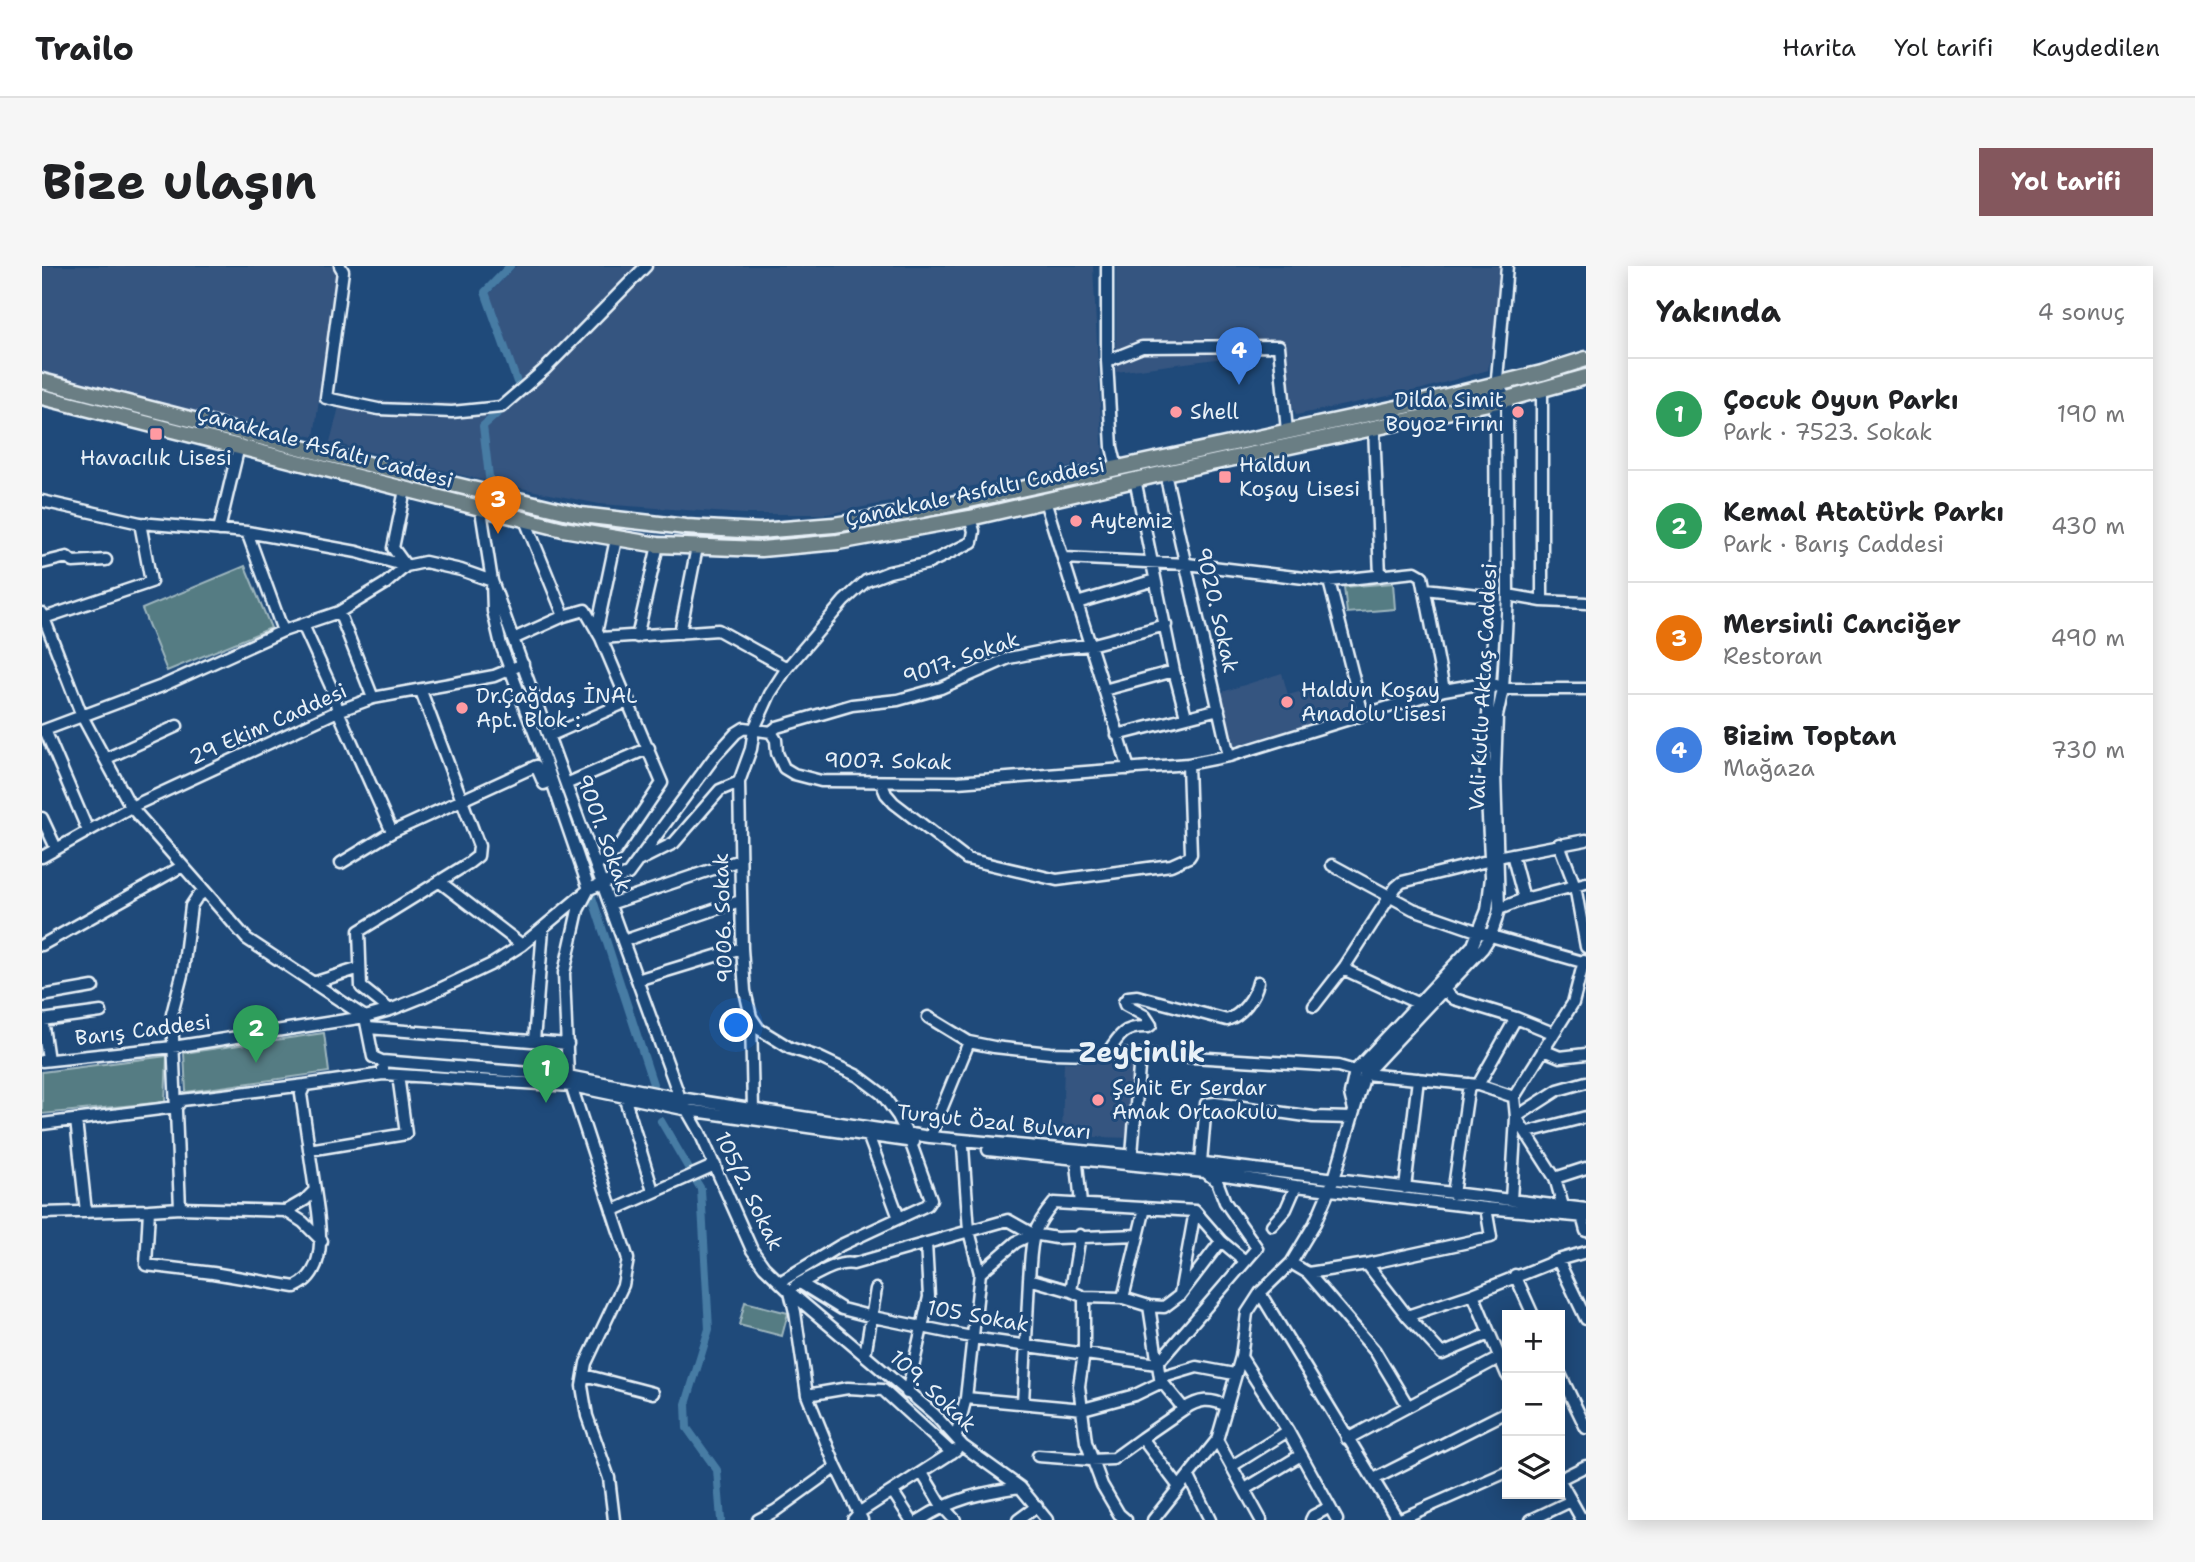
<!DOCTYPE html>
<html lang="tr">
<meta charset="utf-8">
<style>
body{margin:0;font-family:"Shantell Sans",sans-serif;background:#f6f6f6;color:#202124}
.controls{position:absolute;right:21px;bottom:21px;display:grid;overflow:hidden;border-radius:0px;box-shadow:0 4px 18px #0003}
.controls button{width:63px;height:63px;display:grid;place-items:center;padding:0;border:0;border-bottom:2px solid #e0e0e0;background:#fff;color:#202124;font:35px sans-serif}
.you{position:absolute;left:695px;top:760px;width:24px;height:24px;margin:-18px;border:5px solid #fff;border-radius:50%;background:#1a73e8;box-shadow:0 0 0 10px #1a73e833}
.badge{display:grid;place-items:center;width:46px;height:46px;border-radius:50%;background:#84575d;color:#fff;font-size:23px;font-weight:700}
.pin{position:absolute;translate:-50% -58px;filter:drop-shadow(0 2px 4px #0008)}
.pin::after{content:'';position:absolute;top:37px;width:24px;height:21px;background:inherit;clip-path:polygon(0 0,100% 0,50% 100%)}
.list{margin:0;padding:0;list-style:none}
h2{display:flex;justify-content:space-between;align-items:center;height:91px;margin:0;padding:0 28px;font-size:30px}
h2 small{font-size:23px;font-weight:400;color:#757577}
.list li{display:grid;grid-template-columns:46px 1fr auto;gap:21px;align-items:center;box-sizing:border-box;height:112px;padding:0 28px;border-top:2px solid #e0e0e0}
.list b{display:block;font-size:26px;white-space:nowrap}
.list p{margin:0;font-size:23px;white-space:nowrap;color:#757577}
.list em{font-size:23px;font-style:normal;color:#757577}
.icon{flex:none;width:38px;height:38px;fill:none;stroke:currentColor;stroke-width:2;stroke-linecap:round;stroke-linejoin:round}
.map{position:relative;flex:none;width:1544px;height:1254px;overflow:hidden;border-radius:0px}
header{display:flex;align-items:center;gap:42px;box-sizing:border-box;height:98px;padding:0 35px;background:#fff;border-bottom:2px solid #e0e0e0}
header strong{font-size:33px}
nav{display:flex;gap:38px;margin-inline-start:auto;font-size:24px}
.intro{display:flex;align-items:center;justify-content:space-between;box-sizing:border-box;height:168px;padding:0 42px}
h1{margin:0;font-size:49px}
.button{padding:18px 32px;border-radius:0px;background:#84575d;color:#fff;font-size:24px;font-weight:700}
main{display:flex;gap:42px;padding:0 42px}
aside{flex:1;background:#fff;border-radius:0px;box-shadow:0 4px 18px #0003}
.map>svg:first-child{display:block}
.built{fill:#355580}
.green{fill:#557c83;stroke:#9eb6be;stroke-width:2}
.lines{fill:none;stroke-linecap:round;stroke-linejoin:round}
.canal{stroke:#477ba4;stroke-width:8}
.minor-casing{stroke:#e8f1f8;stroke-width:15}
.highway-casing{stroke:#e8f1f8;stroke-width:19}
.minor{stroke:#1f4a7a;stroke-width:10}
.highway{stroke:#6b7e84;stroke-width:14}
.poi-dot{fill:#ff9aa2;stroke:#1f4a7a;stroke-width:2.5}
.labels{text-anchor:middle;stroke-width:6;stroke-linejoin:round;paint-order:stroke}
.poi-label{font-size:21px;fill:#e8f1f8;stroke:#1f4a7a;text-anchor:start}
.street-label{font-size:21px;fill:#e8f1f8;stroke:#1f4a7a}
.district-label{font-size:28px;font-weight:bold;fill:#e8f1f8;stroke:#1f4a7a}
</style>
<header>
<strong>Trailo</strong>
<nav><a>Harita</a><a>Yol tarifi</a><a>Kaydedilen</a></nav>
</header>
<div class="intro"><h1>Bize ulaşın</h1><a class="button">Yol tarifi</a></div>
<main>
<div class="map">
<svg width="1544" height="1254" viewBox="0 0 1544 1254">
<rect width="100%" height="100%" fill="#1f4a7a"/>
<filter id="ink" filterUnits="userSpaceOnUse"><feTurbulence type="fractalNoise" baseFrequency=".0143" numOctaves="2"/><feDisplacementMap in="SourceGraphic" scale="14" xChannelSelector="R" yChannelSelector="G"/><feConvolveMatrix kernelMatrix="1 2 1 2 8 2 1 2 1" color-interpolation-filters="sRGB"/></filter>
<g filter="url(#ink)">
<!-- built -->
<path class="built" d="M0,0H295L272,171L113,138L0,108Z
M474,0H1051L1061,195L785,248H702L557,238L444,215L288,176L299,133L448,138L479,118L446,29Z
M1074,0H1466L1446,104L1380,123L1254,149L1228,86L1074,106Z
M1240,407L1246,429L1294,416L1303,426H1308L1312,444L1189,481L1177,427Z
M1022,796L1091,798L1089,872L1020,870Z"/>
<!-- green -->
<path class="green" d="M203,300L229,362L125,405L100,343Z
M1351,317L1353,343L1305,347L1302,321Z
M282,767L287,806L144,826L142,787Z
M125,790L123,836L0,848V806Z
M703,1036L746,1047L740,1070L697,1059Z"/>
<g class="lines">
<!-- canal -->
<path class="canal" d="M468,0L443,26L475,116
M448,219L441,160L465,139
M460,356L472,393
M477,406L495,460
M550,631L611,818
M619,855L647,903
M654,915L659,923L667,1063L644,1138L645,1162L675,1204L679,1254"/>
<!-- minor casing -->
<g class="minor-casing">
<path id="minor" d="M298,0L301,5L284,132L336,143L410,146L459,141L503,103L604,0
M1065,0V95L1070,181L1075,202
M1065,95L1100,81L1237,80L1245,165
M1500,124V335
M1332,161L1338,310
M1123,207L1187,490
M1093,213L1132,405L1144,450
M363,224L351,282L364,300
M441,227L439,244L450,315L451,345L459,379L503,495L547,623L536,644L522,707L526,810L586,993L581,1019L544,1097L540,1120L545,1150L567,1212L572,1254
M0,235L98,257L205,266L315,286L364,300
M1003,235L1087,503
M483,254L522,350
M177,264L197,180
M205,266L241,365
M1022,292L1145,298L1287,315L1373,306L1380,310L1402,424
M0,297L25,291L31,296L64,294
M1287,315L1321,449
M1383,323L1454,331
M1466,329L1500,335L1544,337
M1035,337L1113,314
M297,346L331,432
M0,347L40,450L89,541L205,673L323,751
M2,352L109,316L98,257
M261,359L290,423L296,445L350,566
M555,363L574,273
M638,367L655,281
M595,371L616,279
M559,372L676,364L745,402
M471,373L522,350L543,344L559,372L620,517L574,585L554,600
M1062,424L1132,405
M3,464L46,565
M0,465L120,420L241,365L297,346L343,318L364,300L383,296L419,304L450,315L638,832L658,867L710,984L722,1001L748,1026L753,1046L765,1129L794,1201L820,1254
M729,466L735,461L810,439L856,434L899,422L967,392L1016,382L1048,379L1124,359
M1075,469L1177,443
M507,470L587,435
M63,493L135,460
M839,516L844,528L852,537L925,593L1015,614L1129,599L1147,591L1149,588L1146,498
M524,518L607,482
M0,552L14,582
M1517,578L1533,620L1544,681
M1470,588L1482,633
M0,591L89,541L296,445L331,432L452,410L481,398
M1455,591L1544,574
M598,594L632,577L678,524L697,516
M299,597L350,566L494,500L502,518L509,515
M1290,599L1371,643L1449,670L1544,697
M398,616L480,679
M568,638L698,594
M1457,643L1482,633L1544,617
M581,675L698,635
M0,679L139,601
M1301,703L1375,737
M595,714L700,682
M271,717L318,702
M1401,724L1412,733L1474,752L1511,767
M0,730L51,721
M1272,740L1303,700L1354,621L1360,616L1449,594
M348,744L319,721L317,665L427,597L436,590L437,580L379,425
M323,751L331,791L340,795L526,810L638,832L888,871L1137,894L1544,943
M886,751L927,776L952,781L1008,787L1134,790L1296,800L1313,805
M709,752L711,844
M0,753L6,794
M0,754L59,746
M326,762L526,778
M492,775L501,663
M1501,784L1518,791L1544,788
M1065,788C1077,769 1082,760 1106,761L1109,759L1103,750L1083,739L1082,736L1086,731L1095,730L1185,754C1200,749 1213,731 1216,716
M0,795L131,781L323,751L348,744L383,730L450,698L480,679L547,623L586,608L673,490L694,467L702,462L729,466L734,474L735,487L742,502L752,508L779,515L915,516L1146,498L1187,490L1402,424L1448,416L1461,423H1544
M341,808L530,820L646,844L872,876
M1323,808L1436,819L1472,831L1474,851L1469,934
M1436,819L1474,752
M582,830L611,925
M1472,831L1531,737L1542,695
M1312,844L1308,828L1313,805L1431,679L1445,644L1449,611L1443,492L1454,331L1453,135L1465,0
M34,854L44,946
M0,858L134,841L140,834L263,819
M1486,866L1544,851
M865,868L856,850L840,828L816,810L776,791L748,782L717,763L709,751L703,725L700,682L697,516L709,483L712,463L728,428L745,402L802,335L824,315L847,306L887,297L930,276L932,265L928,252
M826,869L857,952
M888,871L927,776
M921,881L927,965L938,1007L924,1132
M267,884L364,868L356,809
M946,884L1163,906L1254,920L1444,942L1544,951
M1034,888L1039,938
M1090,889L1098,789
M1513,912L1544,902
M1363,922L1376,813
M273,924C277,954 289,1005 253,1021L171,1007L104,999L107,944L138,942L244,945L263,934L273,924L259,828L263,819L341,808V802
M1411,928L1427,818
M1521,940L1513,912L1474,851L1516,824L1544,816
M138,942L130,748L141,705L149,640L155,631L162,626
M244,945L261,956L280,975
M570,945L673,899
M0,947L107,944
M1540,950L1544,965
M1230,959L1244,943L1254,920
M1516,994L1544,1053
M1249,997L1266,1007L1333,1085L1366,1140
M1325,998L1365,1050L1431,1028L1516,994L1544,986
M938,1007L974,976L991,968L1014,972L1096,969
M1266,1007L1325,998L1449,971L1444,942
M1473,1009L1491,1049
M738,1016L799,979L885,939L889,933L868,875
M758,1017L800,1043L831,1051L944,1074L1115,1098
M754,1019C769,1012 795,994 811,998L966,954L991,968
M1029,1025L1038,969
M748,1026L892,1148L921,1180L978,1221L1005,1254
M1218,1027L1356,1254
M1138,1028L1153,945
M1431,1028L1465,1109
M1042,1031V1087L1037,1120L1044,1176L1060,1219L1077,1248L1084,1254
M1081,1032L1103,942
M1107,1040L1122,1041L1138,1029L1179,975
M1365,1050L1400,1088L1447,1068
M823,1089L834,1023
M1199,1091L1246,1165L1295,1254
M1115,1098L1215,982L1183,936L1175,915L1163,906L1159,896L1164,838L1173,837L1271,851L1310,852
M1518,1108L1544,1162
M542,1109L611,1127
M1118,1112L1107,1040L1081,1032L1042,1031L1029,1025L987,1013C990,975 987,967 1012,937L1153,945L1179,975L1203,995
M1120,1116L1142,1143L1100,1172L1137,1221
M865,1127L887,1031L884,977
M765,1129L806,1122L841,1124L910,1187
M981,1137L987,1013
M1142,1143C1157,1133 1168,1132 1185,1140
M914,1170L924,1132L1041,1143L1093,1129L1120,1116L1118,1112L1155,1101L1192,1108
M1305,1173L1457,1092
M1175,1174L1219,1254
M996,1190L1049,1194L1071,1193L1100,1172
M1190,1200L1246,1165
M880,1207L900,1240L913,1254
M1147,1211L1168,1254
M1332,1213L1465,1146
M1518,1213L1544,1200
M1518,1215L1540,1254L1544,1252
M1203,1223L1259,1189
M851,1226L869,1254
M716,1254L733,1245L794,1201
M811,1254L818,1246L914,1184
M878,1254C912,1232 939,1227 978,1221
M976,1254L995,1240
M1111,1254L1175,1174L1199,1091L1205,1047L1218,1027L1249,997L1273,957L1292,913L1323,808L1441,682C1450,669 1454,658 1457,643L1453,506L1455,450L1461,423L1466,329L1465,133L1455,119
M1269,1254L1271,1250L1288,1241
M1356,1254L1465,1206
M1489,1254L1529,1235"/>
</g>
<!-- highway casing -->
<g class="highway-casing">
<path id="highway" d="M0,115L280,187L539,249L644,261L717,265L792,259L881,244L1364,140L1500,107L1544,93
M0,131L521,263L616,279L719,283L796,276L928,252L1123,207L1465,133L1544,111"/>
</g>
<!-- minor -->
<use href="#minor" class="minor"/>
<!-- highway -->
<use href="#highway" class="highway"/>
</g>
</g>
<!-- markers -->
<g class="poi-dot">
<circle cx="1134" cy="146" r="7"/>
<circle cx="1476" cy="146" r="7"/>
<rect x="107" y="161" width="14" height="14" rx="3.5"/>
<rect x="1176" y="204" width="14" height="14" rx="3.5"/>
<circle cx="1034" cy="255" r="7"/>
<circle cx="1245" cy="436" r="7"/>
<circle cx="420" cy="442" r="7"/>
<circle cx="1056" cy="834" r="7"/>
</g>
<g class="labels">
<!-- poi labels -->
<g class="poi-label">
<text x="1462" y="141" text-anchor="end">Dilda Simit<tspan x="1462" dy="24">Boyoz Fırını</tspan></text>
<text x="1148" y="153">Shell</text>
<text x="114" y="199" text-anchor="middle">Havacılık Lisesi</text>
<text x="1197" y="206">Haldun<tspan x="1197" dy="24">Koşay Lisesi</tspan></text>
<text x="1048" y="262">Aytemiz</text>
<text x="1259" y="431">Haldun Koşay<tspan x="1259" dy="24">Anadolu Lisesi</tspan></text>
<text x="434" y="437">Dr.Çağdaş İNAL<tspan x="434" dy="24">Apt. Blok :</tspan></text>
<text x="1070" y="829">Şehit Er Serdar<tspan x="1070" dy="24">Amak Ortaokulu</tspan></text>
</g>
<!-- street labels -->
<g class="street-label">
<text transform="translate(283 181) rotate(15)" y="7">Çanakkale Asfaltı Caddesi</text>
<text transform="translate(933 226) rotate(-12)" y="7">Çanakkale Asfaltı Caddesi</text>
<text transform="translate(1175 344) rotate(77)" y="7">9020. Sokak</text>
<text transform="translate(919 392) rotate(-19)" y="7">9017. Sokak</text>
<text transform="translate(1441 421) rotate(-87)" y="7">Vali Kutlu Aktaş Caddesi</text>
<text transform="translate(226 458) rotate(-24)" y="7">29 Ekim Caddesi</text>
<text transform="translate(846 495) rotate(1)" y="7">9007. Sokak</text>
<text transform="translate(562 567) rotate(70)" y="7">9001. Sokak</text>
<text transform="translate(681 652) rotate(-92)" y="7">9006. Sokak</text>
<text transform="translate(101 764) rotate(-7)" y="7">Barış Caddesi</text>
<text transform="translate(952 856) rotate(6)" y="7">Turgut Özal Bulvarı</text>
<text transform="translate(707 925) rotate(64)" y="7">105/2. Sokak</text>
<text transform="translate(936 1050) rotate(10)" y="7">105 Sokak</text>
<text transform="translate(891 1125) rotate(43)" y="7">109. Sokak</text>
</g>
<!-- district labels -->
<g class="district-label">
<text x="1100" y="796">Zeytinlik</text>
</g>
</g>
</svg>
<div class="controls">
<button>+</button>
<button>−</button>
<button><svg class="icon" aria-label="layers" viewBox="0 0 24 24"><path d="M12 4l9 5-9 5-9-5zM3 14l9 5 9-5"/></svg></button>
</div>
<div class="you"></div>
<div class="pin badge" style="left:504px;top:837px;background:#2e9e5b">1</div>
<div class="pin badge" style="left:214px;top:797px;background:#2e9e5b">2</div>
<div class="pin badge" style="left:456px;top:268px;background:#e8710a">3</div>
<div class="pin badge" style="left:1197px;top:119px;background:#3f7fe0">4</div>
</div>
<aside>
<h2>Yakında<small>4 sonuç</small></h2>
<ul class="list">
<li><span class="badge" style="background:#2e9e5b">1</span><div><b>Çocuk Oyun Parkı</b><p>Park · 7523. Sokak</p></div><em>190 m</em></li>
<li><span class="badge" style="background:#2e9e5b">2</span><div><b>Kemal Atatürk Parkı</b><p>Park · Barış Caddesi</p></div><em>430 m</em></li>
<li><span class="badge" style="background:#e8710a">3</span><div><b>Mersinli Canciğer</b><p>Restoran</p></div><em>490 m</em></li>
<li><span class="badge" style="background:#3f7fe0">4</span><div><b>Bizim Toptan</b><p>Mağaza</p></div><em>730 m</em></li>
</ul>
</aside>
</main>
